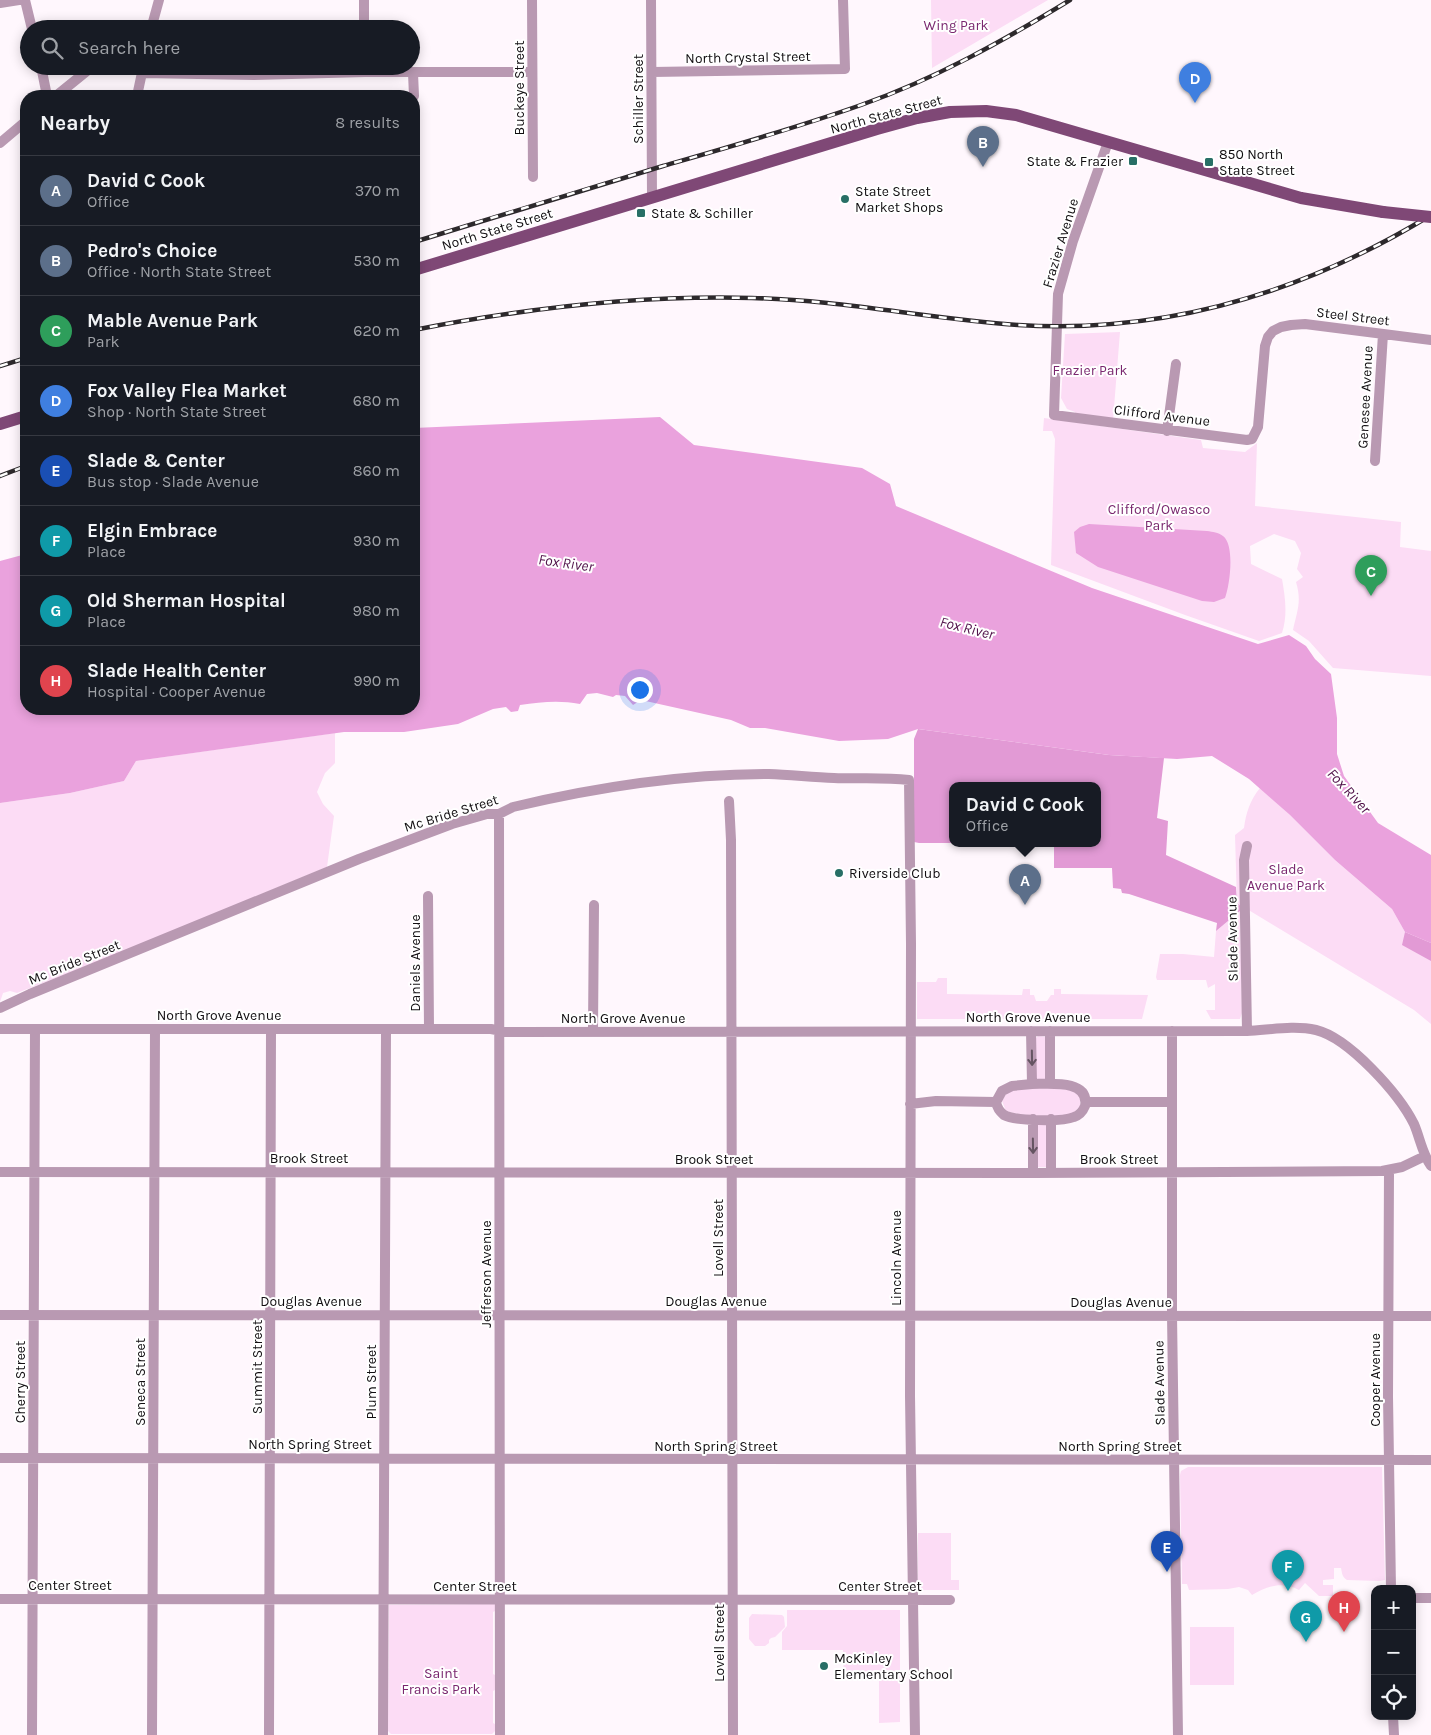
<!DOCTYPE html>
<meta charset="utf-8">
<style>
body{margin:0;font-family:Karla,sans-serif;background:#20242c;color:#f1f3f6}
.controls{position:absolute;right:15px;bottom:15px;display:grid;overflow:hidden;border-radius:10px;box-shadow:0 2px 12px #0003}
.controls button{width:45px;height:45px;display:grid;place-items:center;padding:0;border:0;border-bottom:1px solid #363941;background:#171b24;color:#f1f3f6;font:25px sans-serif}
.you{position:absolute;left:639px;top:689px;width:18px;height:18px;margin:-12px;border:4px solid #fff;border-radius:50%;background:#1a73e8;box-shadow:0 0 0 8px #1a73e833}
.badge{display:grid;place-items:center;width:32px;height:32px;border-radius:50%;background:#7c3aed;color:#fff;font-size:16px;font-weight:700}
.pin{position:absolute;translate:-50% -41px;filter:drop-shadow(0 1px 2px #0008)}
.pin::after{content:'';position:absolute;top:26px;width:18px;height:15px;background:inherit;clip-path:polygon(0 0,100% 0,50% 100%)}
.popup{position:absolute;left:949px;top:782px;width:152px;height:65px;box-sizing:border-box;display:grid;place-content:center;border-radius:10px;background:#171b24;filter:drop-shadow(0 1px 4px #0005);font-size:16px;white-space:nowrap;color:#9ea1a6}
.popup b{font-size:19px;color:#f1f3f6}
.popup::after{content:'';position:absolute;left:50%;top:100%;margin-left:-10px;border:10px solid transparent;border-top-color:#171b24}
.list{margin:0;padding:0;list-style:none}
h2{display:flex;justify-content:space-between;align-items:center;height:65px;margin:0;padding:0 20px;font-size:21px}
h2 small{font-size:16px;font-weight:400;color:#9ea1a6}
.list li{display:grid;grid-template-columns:32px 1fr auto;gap:15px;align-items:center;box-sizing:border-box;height:70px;padding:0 20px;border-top:1px solid #363941}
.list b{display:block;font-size:19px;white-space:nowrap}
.list p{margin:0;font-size:16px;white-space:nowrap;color:#9ea1a6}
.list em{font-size:16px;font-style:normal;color:#9ea1a6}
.icon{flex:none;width:28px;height:28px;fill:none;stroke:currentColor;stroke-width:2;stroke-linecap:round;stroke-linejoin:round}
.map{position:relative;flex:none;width:1431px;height:1735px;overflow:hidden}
.search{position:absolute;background:#171b24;box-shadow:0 2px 12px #0003;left:20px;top:20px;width:400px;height:55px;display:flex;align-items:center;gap:12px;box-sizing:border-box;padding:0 18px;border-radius:28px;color:#9ea1a6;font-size:19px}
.panel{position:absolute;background:#171b24;box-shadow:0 2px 12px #0003;left:20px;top:90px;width:400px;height:625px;border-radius:20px}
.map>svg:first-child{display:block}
.green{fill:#fcdcf5}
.forest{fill:#e29ad5}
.water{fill:#eaa2dd}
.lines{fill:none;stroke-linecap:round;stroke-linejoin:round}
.minor{stroke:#b999b2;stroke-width:10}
.major{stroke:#7f4876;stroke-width:12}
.rail-casing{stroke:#2d292c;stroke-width:4.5}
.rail{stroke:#fff;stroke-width:2.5;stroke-dasharray:8;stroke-linecap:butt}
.major-bridge{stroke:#7f4876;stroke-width:12}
.oneway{stroke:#655462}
.poi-dot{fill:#286f66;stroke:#fff;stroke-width:2}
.labels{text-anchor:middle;stroke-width:4;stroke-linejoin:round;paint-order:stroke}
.park-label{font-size:14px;fill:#7a276f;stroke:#fff}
.street-label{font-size:14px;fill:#110e11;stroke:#fff}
.poi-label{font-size:14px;fill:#110e11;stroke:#fff;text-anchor:start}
.water-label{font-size:15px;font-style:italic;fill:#501149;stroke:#fff}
</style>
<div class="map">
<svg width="1431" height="1735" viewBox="0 0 1431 1735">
<rect width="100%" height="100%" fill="#fff7fd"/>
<!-- green -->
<path class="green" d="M931,0H1048L932,68Z
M1120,332L1113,420L1075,415V412L1067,409L1061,398L1065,334Z
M1044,418L1201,440L1203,448L1245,452L1257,443L1255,506L1401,522L1400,547L1431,551V676L1333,668L1309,641L1293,630C1297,611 1302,602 1296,582L1303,577L1297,569L1301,553L1295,541L1274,534L1250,546L1251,564L1282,579C1285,596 1288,615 1282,633L1259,641L1185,615L1051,565L1055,439L1052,431H1043Z
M335,733V763L325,773L317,792L323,804L334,816L327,867L105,959L17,993L10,991L3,993L0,1002V803L70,793L124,781L136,761Z
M1260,788L1290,815L1335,860L1392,909L1405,932L1431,943V1024L1414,1010L1237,903L1235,835L1244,828C1246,813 1250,800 1260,788Z
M1240,911L1242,1013L1240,1019H1211L1206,1010H1215V984L1208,988L1206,980H1157L1156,977L1160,954H1183L1214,957L1216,931Z
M938,978H947V994L1022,995L1023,989H1030V995H1034L1036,1001H1047L1051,995H1054V989H1061V994L1148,995L1142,1019H917V982H936Z
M1038,1036L1047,1037L1045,1079H1037L1036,1077V1038Z
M1021,1089C1032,1089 1068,1085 1076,1092C1081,1096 1080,1101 1080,1106C1077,1109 1075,1113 1071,1114C1056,1119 1020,1116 1006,1111L1002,1101L1007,1092Z
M1042,1123L1047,1126V1167H1037V1125Z
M1188,1467H1382L1385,1580L1379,1581L1347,1580C1342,1577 1342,1573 1341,1568H1334V1579L1323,1580V1585H1333V1596H1319L1305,1583L1299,1590C1282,1581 1267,1586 1252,1595L1248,1590L1239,1587L1228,1589L1189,1590L1187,1584H1182L1180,1475L1181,1471Z
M918,1533H951V1580H959V1590H918Z
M495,1604V1611L493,1612V1674L495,1675V1690L493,1691V1723L495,1724V1731L492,1734H391L388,1731L389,1605Z
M787,1610H900V1722L879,1723V1676H844L843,1650H782V1632L787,1626Z
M752,1614L782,1615L784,1617L785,1627L775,1637L771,1638L769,1640V1643L765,1646H755L749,1639V1618Z
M1190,1627H1234V1685H1190Z"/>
<!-- forest -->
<path class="forest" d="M918,729L1109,755L1164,758L1157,818L1168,821L1166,855L1236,887L1237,903L1241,906L1240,911L1216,931L1217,923L1129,894L1122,893L1121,889L1113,888L1112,868H1054V844H1098V786H952V843H919L914,842V739Z
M1405,932L1431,943V961L1402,945Z"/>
<!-- water -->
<path class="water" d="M660,417L694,445L862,468L890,484L896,506L1092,588L1258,644L1289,635L1306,646L1315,659L1331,674L1337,718V754L1344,776L1378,823L1431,855V943L1405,932L1392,909L1335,860L1290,815L1249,779L1212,756L1177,759L1109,755L918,729L888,739L839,741L765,728H750L731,720L641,700L633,705L625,696L616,695L613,697L597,693L587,694L580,704C559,700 541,702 520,705L518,711L511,712L506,707L493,709L458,724L404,732H344L136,761L124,781L70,793L0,803V561L26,554V709H414V428Z
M1089,524L1207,531C1213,532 1218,532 1223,536C1235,545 1230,585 1225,598L1214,602L1202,601L1098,567L1076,553L1074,532L1080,527Z"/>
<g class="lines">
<!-- minor -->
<path class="minor" d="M25,0L32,29
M364,0V29
M532,0L533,177
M651,0L652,198
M0,3L19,0
M151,29L159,0
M41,66L47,96
M652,72L845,69L843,0
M143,73L254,75L365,72H532
M413,73L414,96
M56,96L93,66
M137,96L143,68
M414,111L415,219
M1108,142L1073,241L1058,294L1054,415L1247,440L1252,439L1258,427L1265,346L1268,337L1273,331L1281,327L1291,325L1305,324L1431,340
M0,143L26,121
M1167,431L1176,364
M1375,461L1383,334
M729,801L731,840L733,1735
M499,814L500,1735
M1247,846L1244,860L1247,1031
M428,896L429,1029
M0,1008L30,994L359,859L452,824L487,814H499L513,807C597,787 683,774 769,774C791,775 812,777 834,778C859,779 883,777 909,780L911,944L910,1396L915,1735
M0,1029H491L507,1032L1247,1031C1269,1030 1294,1025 1316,1030C1349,1038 1399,1094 1414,1124C1420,1138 1422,1153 1431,1166
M593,1031L594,905
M1031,1031L1032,1084
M1172,1031V1315L1178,1735
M1032,1084C1049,1084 1090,1079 1085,1106C1083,1111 1080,1115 1074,1117C1062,1122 1015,1121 1004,1115C999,1111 997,1108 996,1102L1002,1091L1012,1086Z
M1050,1084V1031
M1086,1102H1172
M910,1104L936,1101L996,1102
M1033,1119V1173
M1051,1119V1173
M1389,1170L1388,1397L1391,1589
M0,1172L1033,1173L1382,1171L1402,1167L1425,1156
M0,1315L1431,1316
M0,1458L1431,1460
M1412,1598H1431
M0,1599L950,1600
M1393,1716L1394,1735
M32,1735L35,1029
M152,1735L155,1029
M269,1735L271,1029
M383,1735L386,1029"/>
<!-- major -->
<path class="major" d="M414,270L877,129L917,118L950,112L986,111L1016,115L1301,198L1383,212
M0,424L26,416"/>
<!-- rail casing -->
<g class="rail-casing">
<path id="rail" d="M414,242C497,216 580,191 663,166C729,147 796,128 861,105C935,79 1003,41 1070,0
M414,330C526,308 638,295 752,298C841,300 929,319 1018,325C1166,334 1305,292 1431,215
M0,366L26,358
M0,476L26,466"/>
</g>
<!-- rail -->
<use href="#rail" class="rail"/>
<!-- major-bridge -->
<path class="major-bridge" d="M1383,212L1431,217"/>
</g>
<!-- one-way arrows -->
<defs><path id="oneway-shaft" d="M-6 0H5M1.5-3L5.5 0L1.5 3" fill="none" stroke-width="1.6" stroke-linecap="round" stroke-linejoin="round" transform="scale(1.25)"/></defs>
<g class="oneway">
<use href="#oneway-shaft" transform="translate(1032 1058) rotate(89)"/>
<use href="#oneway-shaft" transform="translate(1033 1146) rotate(89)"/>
</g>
<!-- markers -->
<g class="poi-dot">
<rect x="1128" y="156" width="10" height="10" rx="2.5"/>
<rect x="1204" y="157" width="10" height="10" rx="2.5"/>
<circle cx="845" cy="199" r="5"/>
<rect x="636" y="208" width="10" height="10" rx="2.5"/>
<circle cx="839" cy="873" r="5"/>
<circle cx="824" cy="1666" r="5"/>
</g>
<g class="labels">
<!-- park labels -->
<g class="park-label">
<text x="956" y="30">Wing Park</text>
<text x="1090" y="375">Frazier Park</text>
<text x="1159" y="514">Clifford/Owasco<tspan x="1159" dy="16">Park</tspan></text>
<text x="1286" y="874">Slade<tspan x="1286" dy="16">Avenue Park</tspan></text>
<text x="441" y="1678">Saint<tspan x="441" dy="16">Francis Park</tspan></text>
</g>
<!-- street labels -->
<g class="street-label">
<text transform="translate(748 57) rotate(-1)" y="5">North Crystal Street</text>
<text transform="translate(519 88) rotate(-90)" y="5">Buckeye Street</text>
<text transform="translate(638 99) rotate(-90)" y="5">Schiller Street</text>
<text transform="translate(886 114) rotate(-15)" y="5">North State Street</text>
<text transform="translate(497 229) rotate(-17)" y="5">North State Street</text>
<text transform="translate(1060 243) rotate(-73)" y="5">Frazier Avenue</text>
<text transform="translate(1353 316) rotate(7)" y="5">Steel Street</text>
<text transform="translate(1365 397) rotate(-87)" y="5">Genesee Avenue</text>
<text transform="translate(1162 415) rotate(7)" y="5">Clifford Avenue</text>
<text transform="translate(451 813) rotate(-17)" y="5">Mc Bride Street</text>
<text transform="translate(1232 939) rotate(-91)" y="5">Slade Avenue</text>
<text transform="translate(74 962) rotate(-22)" y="5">Mc Bride Street</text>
<text transform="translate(415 963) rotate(-90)" y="5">Daniels Avenue</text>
<text x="219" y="1020">North Grove Avenue</text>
<text x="1028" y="1022">North Grove Avenue</text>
<text x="623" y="1023">North Grove Avenue</text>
<text x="309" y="1163">Brook Street</text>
<text x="714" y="1164">Brook Street</text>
<text x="1119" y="1164">Brook Street</text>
<text transform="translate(718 1238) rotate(-90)" y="5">Lovell Street</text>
<text transform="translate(896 1258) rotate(-90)" y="5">Lincoln Avenue</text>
<text transform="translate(486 1274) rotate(-90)" y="5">Jefferson Avenue</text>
<text x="311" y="1306">Douglas Avenue</text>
<text x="716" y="1306">Douglas Avenue</text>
<text x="1121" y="1307">Douglas Avenue</text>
<text transform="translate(257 1367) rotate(-90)" y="5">Summit Street</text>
<text transform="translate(1375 1380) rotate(-90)" y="5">Cooper Avenue</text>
<text transform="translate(20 1382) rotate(-90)" y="5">Cherry Street</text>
<text transform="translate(140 1382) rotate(-90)" y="5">Seneca Street</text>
<text transform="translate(371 1382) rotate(-90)" y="5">Plum Street</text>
<text transform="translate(1159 1383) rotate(-91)" y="5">Slade Avenue</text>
<text x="310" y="1449">North Spring Street</text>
<text x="716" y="1451">North Spring Street</text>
<text x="1120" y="1451">North Spring Street</text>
<text x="70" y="1590">Center Street</text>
<text x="475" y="1591">Center Street</text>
<text x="880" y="1591">Center Street</text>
<text transform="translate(719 1643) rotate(-90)" y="5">Lovell Street</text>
</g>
<!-- poi labels -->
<g class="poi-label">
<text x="1219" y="159">850 North<tspan x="1219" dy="16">State Street</tspan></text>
<text x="1123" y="166" text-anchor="end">State &amp; Frazier</text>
<text x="855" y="196">State Street<tspan x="855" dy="16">Market Shops</tspan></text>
<text x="651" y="218">State &amp; Schiller</text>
<text x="849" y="878">Riverside Club</text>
<text x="834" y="1663">McKinley<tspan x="834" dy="16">Elementary School</tspan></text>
</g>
<!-- water labels -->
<g class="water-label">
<text transform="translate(566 563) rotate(8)" y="5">Fox River</text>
<text transform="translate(967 628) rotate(14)" y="5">Fox River</text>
<text transform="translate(1349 791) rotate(47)" y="5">Fox River</text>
</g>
</g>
</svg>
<div class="controls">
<button>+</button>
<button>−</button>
<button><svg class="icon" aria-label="locate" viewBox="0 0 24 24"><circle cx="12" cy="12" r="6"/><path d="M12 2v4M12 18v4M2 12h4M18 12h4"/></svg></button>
</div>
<div class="you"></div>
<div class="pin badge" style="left:1025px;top:905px;background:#5c6f8a">A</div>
<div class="popup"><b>David C Cook</b>Office</div>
<div class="pin badge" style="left:983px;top:167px;background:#5c6f8a">B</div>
<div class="pin badge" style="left:1371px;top:596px;background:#2e9e5b">C</div>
<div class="pin badge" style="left:1195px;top:103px;background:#3f7fe0">D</div>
<div class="pin badge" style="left:1167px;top:1572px;background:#1a4fb4">E</div>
<div class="pin badge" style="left:1288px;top:1591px;background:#0f9aa8">F</div>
<div class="pin badge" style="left:1306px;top:1642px;background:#0f9aa8">G</div>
<div class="pin badge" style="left:1344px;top:1632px;background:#e0444e">H</div>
<div class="search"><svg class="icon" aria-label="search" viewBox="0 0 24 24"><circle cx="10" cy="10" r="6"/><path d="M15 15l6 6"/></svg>Search here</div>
<section class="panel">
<h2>Nearby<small>8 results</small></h2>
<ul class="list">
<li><span class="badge" style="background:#5c6f8a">A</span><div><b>David C Cook</b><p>Office</p></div><em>370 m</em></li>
<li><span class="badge" style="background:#5c6f8a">B</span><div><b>Pedro's Choice</b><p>Office · North State Street</p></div><em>530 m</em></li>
<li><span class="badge" style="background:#2e9e5b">C</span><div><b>Mable Avenue Park</b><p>Park</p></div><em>620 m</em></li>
<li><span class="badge" style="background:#3f7fe0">D</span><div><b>Fox Valley Flea Market</b><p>Shop · North State Street</p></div><em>680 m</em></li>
<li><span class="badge" style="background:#1a4fb4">E</span><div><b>Slade &amp; Center</b><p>Bus stop · Slade Avenue</p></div><em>860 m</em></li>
<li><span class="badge" style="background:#0f9aa8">F</span><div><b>Elgin Embrace</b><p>Place</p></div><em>930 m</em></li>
<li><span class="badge" style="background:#0f9aa8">G</span><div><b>Old Sherman Hospital</b><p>Place</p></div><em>980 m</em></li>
<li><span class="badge" style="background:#e0444e">H</span><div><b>Slade Health Center</b><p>Hospital · Cooper Avenue</p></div><em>990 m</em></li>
</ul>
</section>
</div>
